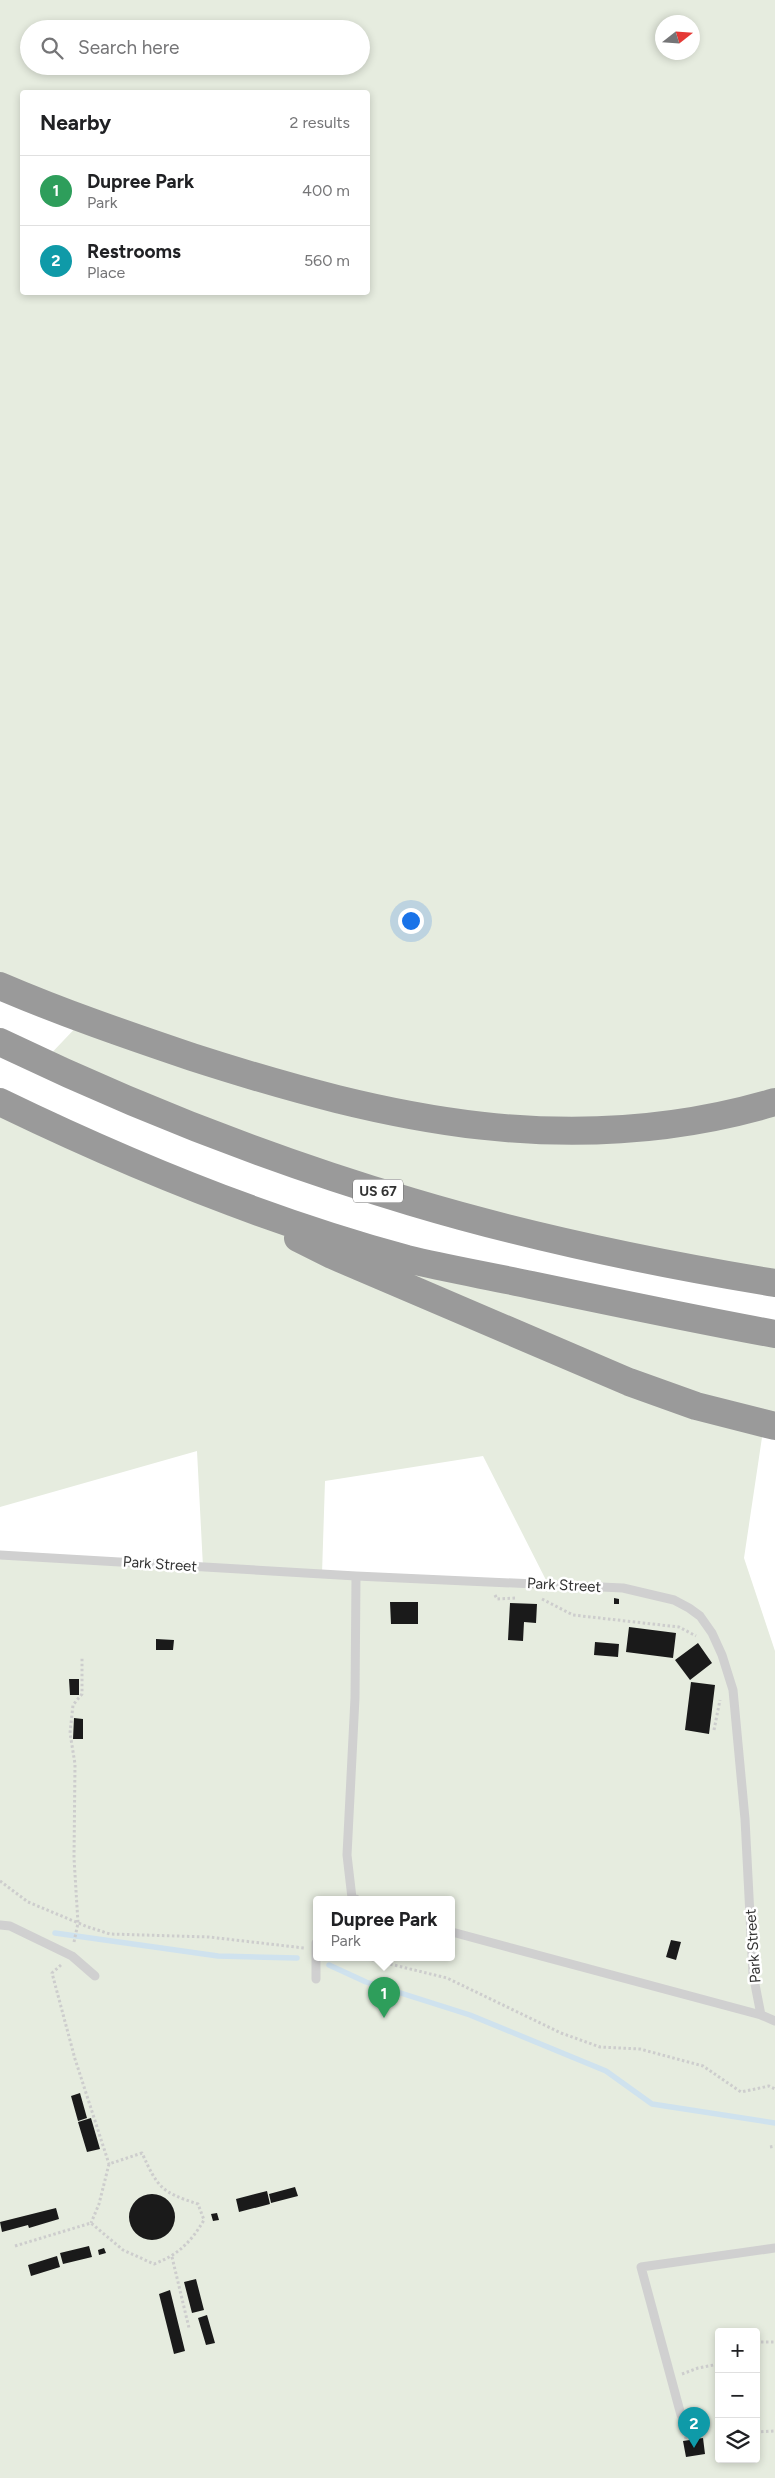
<!DOCTYPE html>
<meta charset="utf-8">
<style>
body{margin:0;font-family:Figtree,sans-serif;background:#f2f2f2;color:#202124}
.controls{position:absolute;right:15px;bottom:15px;display:grid;overflow:hidden;border-radius:5px;box-shadow:0 2px 8px #0003}
.controls button{width:45px;height:45px;display:grid;place-items:center;padding:0;border:0;border-bottom:1px solid #e0e0e0;background:#fff;color:#202124;font:25px sans-serif}
.compass{position:absolute;left:655px;top:15px;width:45px;height:45px;border-radius:50%;background:#fff;box-shadow:0 2px 8px #0003;rotate:73deg}
.you{position:absolute;left:410px;top:920px;width:18px;height:18px;margin:-12px;border:4px solid #fff;border-radius:50%;background:#1a73e8;box-shadow:0 0 0 8px #1a73e833}
.badge{display:grid;place-items:center;width:32px;height:32px;border-radius:50%;background:#0b8043;color:#fff;font-size:16px;font-weight:700}
.pin{position:absolute;translate:-50% -41px;filter:drop-shadow(0 1px 2px #0008)}
.pin::after{content:'';position:absolute;top:26px;width:18px;height:15px;background:inherit;clip-path:polygon(0 0,100% 0,50% 100%)}
.popup{position:absolute;left:313px;top:1896px;width:142px;height:65px;box-sizing:border-box;display:grid;place-content:center;border-radius:5px;background:#fff;filter:drop-shadow(0 1px 4px #0005);font-size:16px;white-space:nowrap;color:#757577}
.popup b{font-size:19px;color:#202124}
.popup::after{content:'';position:absolute;left:50%;top:100%;margin-left:-10px;border:10px solid transparent;border-top-color:#fff}
.list{margin:0;padding:0;list-style:none}
h2{display:flex;justify-content:space-between;align-items:center;height:65px;margin:0;padding:0 20px;font-size:21px}
h2 small{font-size:16px;font-weight:400;color:#757577}
.list li{display:grid;grid-template-columns:32px 1fr auto;gap:15px;align-items:center;box-sizing:border-box;height:70px;padding:0 20px;border-top:1px solid #e0e0e0}
.list b{display:block;font-size:19px;white-space:nowrap}
.list p{margin:0;font-size:16px;white-space:nowrap;color:#757577}
.list em{font-size:16px;font-style:normal;color:#757577}
.icon{flex:none;width:28px;height:28px;fill:none;stroke:currentColor;stroke-width:2;stroke-linecap:round;stroke-linejoin:round}
.map{position:relative;flex:none;width:775px;height:2478px;overflow:hidden}
.search{position:absolute;background:#fff;box-shadow:0 2px 8px #0003;left:20px;top:20px;width:350px;height:55px;display:flex;align-items:center;gap:12px;box-sizing:border-box;padding:0 18px;border-radius:28px;color:#757577;font-size:19px}
.panel{position:absolute;background:#fff;box-shadow:0 2px 8px #0003;left:20px;top:90px;width:350px;height:205px;border-radius:5px}
.map>svg:first-child{display:block}
.green{fill:#e6ecdf;fill-rule:evenodd}
.lines{fill:none;stroke-linecap:round;stroke-linejoin:round}
.stream{stroke:#cfe2ee;stroke-width:5.5}
.building{fill:#1a1a1a}
.path{stroke:#cdcdcd;stroke-width:3;stroke-dasharray:2.5 2.5;stroke-linecap:butt}
.service{stroke:#d0d0d0;stroke-width:9}
.motorway{stroke:#9a9a9a;stroke-width:28}
.labels{text-anchor:middle;stroke-width:5;stroke-linejoin:round;paint-order:stroke}
.shield{fill:#fff;stroke:#707070;stroke-width:1}
.shield-label{font-size:14px;font-weight:bold;fill:#333}
.street-label{font-size:15px;fill:#333;stroke:#fff}
</style>
<div class="map">
<svg width="775" height="2478" viewBox="0 0 775 2478">
<rect width="100%" height="100%" fill="#fff"/>
<!-- green -->
<path class="green" d="M0,0H775V1283L471,1218L43,1062L83,1020L0,979ZM662,22H692V52H662ZM29,29H361V66H29ZM22,92H368V292H22Z
M0,1102L408,1259L775,1334V1426L764,1424L744,1558L775,1651V2478H0V1555L203,1567L197,1451L0,1507ZM483,1456L548,1584L322,1574L325,1481ZM316,1899H452V1957H316ZM719,2332H756V2459H719Z"/>
<g class="lines">
<!-- stream -->
<path class="stream" d="M55,1933L218,1956L297,1958
M329,1965L366,1982L470,2015L606,2071L652,2104L775,2123"/>
</g>
<!-- building -->
<path class="building" d="M614,1598L619,1599V1604H614Z
M390,1602H418V1624H391Z
M510,1603L537,1604L536,1623L524,1622L523,1641L508,1640Z
M629,1627L676,1633L673,1658L626,1652Z
M156,1639L174,1640L173,1650H156Z
M595,1642L619,1644L618,1657L594,1655Z
M698,1643L712,1663L690,1680L675,1660Z
M69,1679H79V1695H70Z
M691,1682L715,1685L709,1734L685,1730Z
M74,1718L83,1719V1739H73Z
M671,1940L681,1942L676,1960L666,1957Z
M80,2093L87,2118L78,2121L71,2096Z
M91,2118L100,2149L87,2152L78,2122Z
M295,2187L298,2196L271,2203L269,2194Z
M267,2191L270,2204L239,2212L236,2199Z
M129 2217a23 23 0 1 1 46 0a23 23 0 1 1-46 0Z
M56,2208L59,2219L29,2228L28,2225L2,2232L0,2222Z
M217,2213L219,2220L213,2221L211,2214Z
M89,2246L92,2257L63,2264L60,2253Z
M104,2248L106,2253L99,2255L98,2250Z
M57,2256L60,2267L31,2276L28,2265Z
M196,2279L204,2310L192,2313L184,2282Z
M170,2290L185,2351L174,2354L159,2294Z
M207,2315L215,2343L206,2345L198,2318Z
M703,2438L705,2454L686,2457L683,2441Z"/>
<g class="lines">
<!-- path -->
<path class="path" d="M495,1595L497,1599L516,1598
M542,1599L573,1615L679,1627L696,1636
M714,1730L720,1700
M0,1881L28,1902L88,1927L110,1934L209,1937L304,1948
M74,1942L78,1923L74,1858L75,1764L70,1733L73,1705L82,1694V1657
M361,1957L447,1978L561,2033L600,2047L640,2049L703,2066L741,2092L769,2086L775,2089
M61,1965L52,1973L75,2059L109,2164
M770,2147L775,2146
M15,2246L91,2223L123,2250L154,2264C178,2255 191,2242 204,2220L198,2204C161,2192 158,2188 142,2153L109,2164L99,2204L91,2223
M172,2257L189,2328
M756,2342H775
M682,2374L698,2368L719,2364
M689,2422L698,2430L699,2437
M756,2432L775,2431
M686,2439L685,2433L689,2426"/>
<!-- service -->
<path class="service" d="M0,1555L356,1576L623,1588L674,1600L689,1608L700,1616L712,1633L722,1655L733,1690L745,1819L753,1974L761,2015L775,2021
M356,1899L352,1898L347,1855L355,1698L356,1576
M0,1925L10,1926L72,1956L95,1976
M452,1932L761,2015
M316,1979V1943
M681,2415L641,2267L775,2248"/>
<!-- motorway -->
<path class="motorway" d="M0,986C63,1013 127,1035 192,1057C388,1120 572,1162 775,1102
M0,1042C133,1106 270,1160 412,1202C529,1237 654,1263 775,1283
M0,1102C130,1165 267,1221 407,1259C448,1269 490,1276 531,1285C612,1302 693,1319 775,1334
M298,1238L332,1255L629,1382L696,1406L775,1426"/>
</g>
<g class="labels">
<!-- shield labels -->
<rect class="shield" x="353" y="1179.5" width="50" height="23" rx="4"/>
<g class="shield-label">
<text x="378" y="1196">US 67</text>
</g>
<!-- street labels -->
<g class="street-label">
<text transform="translate(160 1564) rotate(4)" y="5">Park Street</text>
<text transform="translate(564 1585) rotate(3)" y="5">Park Street</text>
<text transform="translate(753 1946) rotate(-94)" y="5">Park Street</text>
</g>
</g>
</svg>
<div class="controls">
<button>+</button>
<button>−</button>
<button><svg class="icon" aria-label="layers" viewBox="0 0 24 24"><path d="M12 4l9 5-9 5-9-5zM3 14l9 5 9-5"/></svg></button>
</div>
<svg class="compass" viewBox="-18 -18 36 36"><path d="M0-13l5 13h-10z" fill="#e53935"/><path d="M0 13l5-13h-10z" fill="#757577"/></svg>
<div class="you"></div>
<div class="pin badge" style="left:384px;top:2018px;background:#2e9e5b">1</div>
<div class="popup"><b>Dupree Park</b>Park</div>
<div class="pin badge" style="left:694px;top:2448px;background:#0f9aa8">2</div>
<div class="search"><svg class="icon" aria-label="search" viewBox="0 0 24 24"><circle cx="10" cy="10" r="6"/><path d="M15 15l6 6"/></svg>Search here</div>
<section class="panel">
<h2>Nearby<small>2 results</small></h2>
<ul class="list">
<li><span class="badge" style="background:#2e9e5b">1</span><div><b>Dupree Park</b><p>Park</p></div><em>400 m</em></li>
<li><span class="badge" style="background:#0f9aa8">2</span><div><b>Restrooms</b><p>Place</p></div><em>560 m</em></li>
</ul>
</section>
</div>
